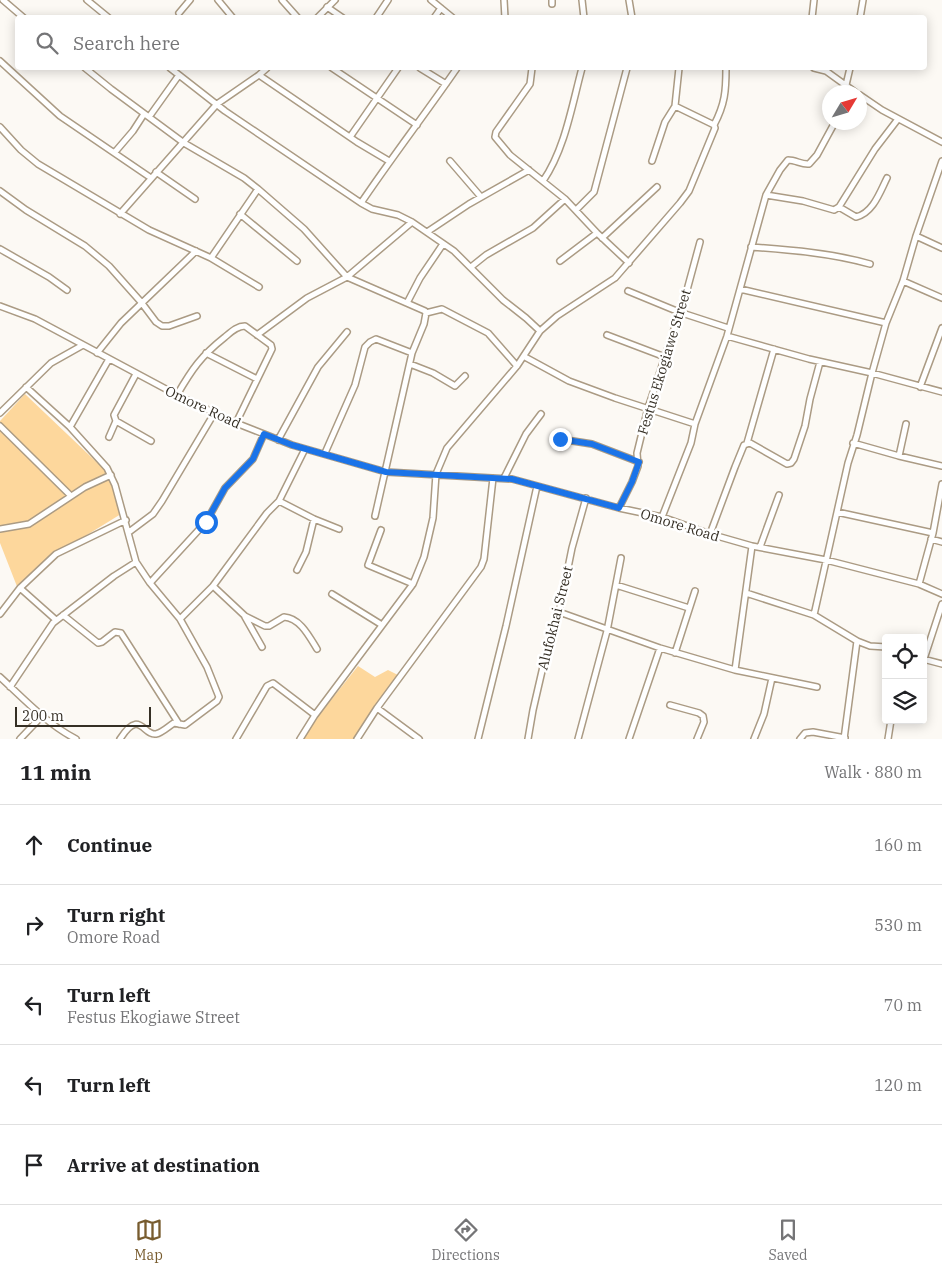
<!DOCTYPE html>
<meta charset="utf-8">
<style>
body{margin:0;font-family:"IBM Plex Serif",serif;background:#f6f6f6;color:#202124}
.controls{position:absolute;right:15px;bottom:15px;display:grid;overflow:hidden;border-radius:5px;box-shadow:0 2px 12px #0003}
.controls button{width:45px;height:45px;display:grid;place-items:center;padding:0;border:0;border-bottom:1px solid #e0e0e0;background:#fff;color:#202124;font:25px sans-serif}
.compass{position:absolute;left:822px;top:85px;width:45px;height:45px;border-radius:50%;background:#fff;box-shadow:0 2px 12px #0003;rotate:52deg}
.scale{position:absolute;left:15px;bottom:12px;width:136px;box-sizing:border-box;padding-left:5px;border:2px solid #352f25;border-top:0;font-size:14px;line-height:18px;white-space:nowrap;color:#352f25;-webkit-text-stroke:4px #fff;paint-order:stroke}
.stop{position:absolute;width:15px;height:15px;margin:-11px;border:4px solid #1a73e8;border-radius:50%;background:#fff}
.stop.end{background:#1a73e8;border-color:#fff;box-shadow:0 1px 5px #0008}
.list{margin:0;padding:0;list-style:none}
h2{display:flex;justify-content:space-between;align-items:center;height:65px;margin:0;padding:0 20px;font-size:21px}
h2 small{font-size:16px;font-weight:400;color:#757577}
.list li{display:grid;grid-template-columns:32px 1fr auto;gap:15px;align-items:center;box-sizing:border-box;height:80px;padding:0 20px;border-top:1px solid #e0e0e0}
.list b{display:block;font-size:19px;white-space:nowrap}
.list p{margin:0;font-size:16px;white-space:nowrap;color:#757577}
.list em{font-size:16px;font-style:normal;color:#757577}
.icon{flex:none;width:28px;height:28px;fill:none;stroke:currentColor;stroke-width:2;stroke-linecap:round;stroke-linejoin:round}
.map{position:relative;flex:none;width:942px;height:739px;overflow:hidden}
.search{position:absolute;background:#fff;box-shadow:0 2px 12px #0003;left:15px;right:15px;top:15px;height:55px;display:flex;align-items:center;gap:12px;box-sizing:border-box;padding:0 18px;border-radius:5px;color:#757577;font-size:19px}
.sheet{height:465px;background:#fff}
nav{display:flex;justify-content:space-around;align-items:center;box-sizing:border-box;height:70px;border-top:1px solid #e0e0e0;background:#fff;font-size:14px;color:#757577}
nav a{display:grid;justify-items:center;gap:2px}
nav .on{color:#785c2f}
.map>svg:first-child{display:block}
.green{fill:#fdd79c}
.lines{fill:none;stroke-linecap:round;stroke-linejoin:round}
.minor-casing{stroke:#ab9b84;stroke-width:8}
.minor{stroke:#fff;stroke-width:5}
.route{stroke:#1a73e8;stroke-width:6}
.labels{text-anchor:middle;stroke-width:5;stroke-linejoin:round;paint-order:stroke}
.street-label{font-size:14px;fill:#352f25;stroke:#fff}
</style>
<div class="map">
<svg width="942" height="739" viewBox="0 0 942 739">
<rect width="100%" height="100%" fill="#fcf9f4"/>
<!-- green -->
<path class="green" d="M25,394L108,473L121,514L56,554L18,589L0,543V421Z
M358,666L375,677L388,670L400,676L353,739H300Z"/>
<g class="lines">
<!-- minor casing -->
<g class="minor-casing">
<path id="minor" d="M3,0L24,18
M87,0L109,18
M218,0L233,18
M282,0L298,18
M431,0L453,18
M504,0L505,18
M552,0V4
M582,0L584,18
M629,0L632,18
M327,7L343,18
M179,13L190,0
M317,18L335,0
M376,18L388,0
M434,18L441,8
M812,18L814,0
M860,18L863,0
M0,61L60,116L151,178
M85,68L111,89L184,143L244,178L258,189L304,229L347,277L425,311L426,313L424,324L412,353L375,516
M170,68L225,111L361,203L372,209L398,215L412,222L454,251L503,300L526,318L540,331
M332,68L417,125
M420,68L446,84
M532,68L530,84L496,132L495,137L510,155L565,199L597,233L629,263
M814,68L826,71L855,92
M259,75L357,142L389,161
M846,85L850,68
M860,95L882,110L942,142
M149,117L179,75
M714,125C725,104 726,91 726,68
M0,127L21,150L38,164L149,230L211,258L259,287
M350,137L398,68
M115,152L133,131L144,114
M450,161L481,197
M652,161L665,122L675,106L679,68
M156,172L195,199
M543,181C565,149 572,105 582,68
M0,191L26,210L85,246L109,266L141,302L156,322L162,326H169L197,316
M766,195L803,201L834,210L839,207L875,149L898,119
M361,203C392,157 426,113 457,68
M839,207L856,217C873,213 880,192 887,178
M576,210L594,192L627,68
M120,214L217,104L259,75L267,68
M240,214L297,261
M427,232L469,204L529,170
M916,236L942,248
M602,238L657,187
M751,247C791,250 831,253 870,264
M0,249L49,277L67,290
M211,258L258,189
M560,261L597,233
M471,267L486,255L533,228L565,199
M903,281L942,298
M740,289L886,323
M628,291L679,312L728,328
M407,303L420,278L443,244
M0,306L35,319L177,395L236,423L292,445L386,472L512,479L619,508L662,517L710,534L752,546L826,560L919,584L942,594
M426,313L442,309L488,333L517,366
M257,335L307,298L347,277L412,222
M607,335L665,357
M727,336L809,359L872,373L942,392
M97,353L121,323L196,251
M206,353L257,379
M525,357L569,381L615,398L695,424
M410,364L433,373L455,386L465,376
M26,387L70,427L107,468L115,485L136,562L150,583L180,619L207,667L219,697L217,701L185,725L174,723C169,726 162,733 156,734C143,736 140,708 120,739
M920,387L942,328
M177,395C192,369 201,356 225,337C231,332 237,326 245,326L271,345L272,349L236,423
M0,413L51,363L83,345
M116,421L151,441
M0,426L71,496
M70,427L109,359
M109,437L116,421L114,415L136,374
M560,439L592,444L639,462
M278,440L318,367L347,332
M747,443L774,349
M853,443L899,456L942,466
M325,453L355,385L365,347L370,342L376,339L412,353
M899,456L906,424
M504,478L526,434L541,414
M279,501L314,519L339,529
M619,508L632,482L638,466L637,453L648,408L687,290L700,242
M837,512L933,533
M662,517L691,443L695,424L727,336L766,195L780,170L788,160C796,160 802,165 809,164L817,155L835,122
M0,529L29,524L85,487L111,475
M381,530L368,565L413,584
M129,532L153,514L162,501L215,412
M710,534L735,467L744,445L750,443L787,464L791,463L794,459L805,426L810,399L820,362
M931,539L942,542
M760,547L779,495
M297,570L306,552L314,519
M150,583L206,522L225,488L253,459L264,434
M919,584L933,533L942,484
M616,585L689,608
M213,586L245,616L265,626H269L284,617C300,618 309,636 317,649
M20,588L56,554L126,520
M746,593L814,615L857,641
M332,594L382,625
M559,612L660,648L735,670L817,687
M0,614L20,588L56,620
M63,615L98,643L102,642L115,632L121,633L179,724
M814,615L848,463L857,435L872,373L886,323L903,281L916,236L942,161
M245,617L262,647
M180,619L213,586L267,513L279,501L305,449
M675,653L695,591
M923,659L942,664
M924,659L942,604
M735,670L752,546
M0,677C25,700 47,724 76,739
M10,687L53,623L114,576L136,562
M670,705L699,713L703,716L704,722L697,739
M377,708L419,739
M20,739L42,716
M236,739L267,686L273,683L315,715
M300,739L315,715L413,584L424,557L433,518L436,474L447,448L517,366L540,331L557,316L615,278L680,203L689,191L715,128L714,125L710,123L675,106
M357,739L377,708L481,567L484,559L493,478
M478,739L506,626L537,486
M528,739L533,710L548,645L559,612L572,548L586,498
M578,739L607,631L621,558
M629,739L660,648
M754,739L764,714L772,678
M800,739L805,733L813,732L845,738
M844,739L857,641L870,646L886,647
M888,739L891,720"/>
</g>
<!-- minor -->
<use href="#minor" class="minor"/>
</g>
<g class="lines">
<!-- route -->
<path class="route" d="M206,522L225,488L253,459L264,434L292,445L386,472L512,479L619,508L632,482L639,462L592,444L560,439"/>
</g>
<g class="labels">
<!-- street labels -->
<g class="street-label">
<text transform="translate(664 362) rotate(-73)" y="5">Festus Ekogiawe Street</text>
<text transform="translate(203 407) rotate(25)" y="5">Omore Road</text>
<text transform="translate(680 525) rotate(17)" y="5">Omore Road</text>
<text transform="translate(555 618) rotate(-76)" y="5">Alufokhai Street</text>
</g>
</g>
</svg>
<div class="controls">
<button><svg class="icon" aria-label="locate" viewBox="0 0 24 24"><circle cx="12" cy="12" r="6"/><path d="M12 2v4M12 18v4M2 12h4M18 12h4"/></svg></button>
<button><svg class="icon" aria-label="layers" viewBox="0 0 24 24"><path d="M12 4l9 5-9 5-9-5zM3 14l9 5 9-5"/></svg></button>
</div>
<svg class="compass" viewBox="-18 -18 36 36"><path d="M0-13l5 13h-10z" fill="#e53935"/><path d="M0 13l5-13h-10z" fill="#757577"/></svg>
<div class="scale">200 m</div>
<div class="stop" style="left:206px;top:522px"></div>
<div class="stop end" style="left:560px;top:439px"></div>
<div class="search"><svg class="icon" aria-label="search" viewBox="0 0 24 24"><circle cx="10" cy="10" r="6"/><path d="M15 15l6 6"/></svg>Search here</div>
</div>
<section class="sheet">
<h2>11 min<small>Walk · 880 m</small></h2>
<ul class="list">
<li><svg class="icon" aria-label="ahead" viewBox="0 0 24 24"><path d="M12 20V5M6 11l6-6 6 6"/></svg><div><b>Continue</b></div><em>160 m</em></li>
<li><svg class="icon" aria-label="right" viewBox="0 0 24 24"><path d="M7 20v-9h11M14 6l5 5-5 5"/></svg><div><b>Turn right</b><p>Omore Road</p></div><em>530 m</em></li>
<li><svg class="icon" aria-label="left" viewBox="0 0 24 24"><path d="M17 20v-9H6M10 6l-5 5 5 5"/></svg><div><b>Turn left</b><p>Festus Ekogiawe Street</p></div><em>70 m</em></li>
<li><svg class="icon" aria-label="left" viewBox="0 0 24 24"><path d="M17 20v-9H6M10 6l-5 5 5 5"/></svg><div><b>Turn left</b></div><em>120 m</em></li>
<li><svg class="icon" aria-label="arrive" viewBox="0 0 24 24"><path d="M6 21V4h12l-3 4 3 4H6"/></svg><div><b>Arrive at destination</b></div></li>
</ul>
</section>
<nav>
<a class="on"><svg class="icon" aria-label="map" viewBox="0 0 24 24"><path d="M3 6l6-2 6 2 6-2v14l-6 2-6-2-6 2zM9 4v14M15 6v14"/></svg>Map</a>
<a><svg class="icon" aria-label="directions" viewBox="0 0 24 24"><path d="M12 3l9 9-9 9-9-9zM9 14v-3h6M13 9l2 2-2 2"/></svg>Directions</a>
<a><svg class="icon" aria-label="saved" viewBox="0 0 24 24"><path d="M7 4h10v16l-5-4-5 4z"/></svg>Saved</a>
</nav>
